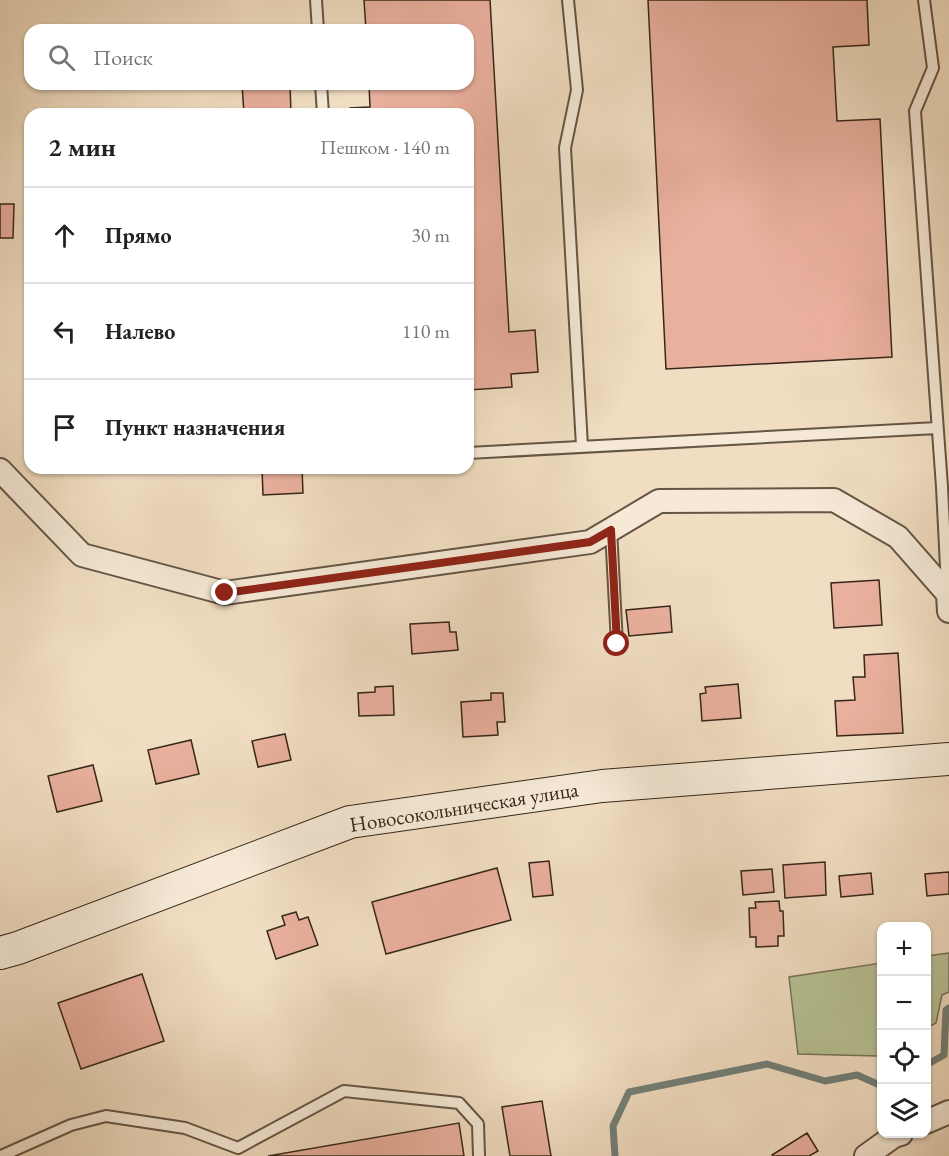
<!DOCTYPE html>
<html lang="ru">
<meta charset="utf-8">
<style>
body{margin:0;font-family:"EB Garamond",serif;background:#f2f2f2;color:#222}
.controls{position:absolute;right:18px;bottom:18px;display:grid;overflow:hidden;border-radius:12px;box-shadow:0 2px 4px #0004}
.controls button{width:54px;height:54px;display:grid;place-items:center;padding:0;border:0;border-bottom:2px solid #e0e0e0;background:#fff;color:#222;font:30px sans-serif}
.stop{position:absolute;width:18px;height:18px;margin:-14px;border:4px solid #8f2418;border-radius:50%;background:#fff}
.stop.end{background:#8f2418;border-color:#fff;box-shadow:0 2px 6px #0008}
.list{margin:0;padding:0;list-style:none}
h2{display:flex;justify-content:space-between;align-items:center;height:78px;margin:0;padding:0 24px;font-size:26px}
h2 small{font-size:20px;font-weight:400;color:#767676}
.list li{display:grid;grid-template-columns:39px 1fr auto;gap:18px;align-items:center;box-sizing:border-box;height:96px;padding:0 24px;border-top:2px solid #e0e0e0}
.list b{display:block;font-size:22px;white-space:nowrap}
.list em{font-size:20px;font-style:normal;color:#767676}
.icon{flex:none;width:33px;height:33px;fill:none;stroke:currentColor;stroke-width:2;stroke-linecap:round;stroke-linejoin:round}
.map{position:relative;flex:none;width:949px;height:1156px;overflow:hidden}
.search{position:absolute;background:#fff;box-shadow:0 2px 4px #0004;left:24px;top:24px;width:450px;height:66px;display:flex;align-items:center;gap:15px;box-sizing:border-box;padding:0 21px;border-radius:18px;color:#767676;font-size:22px}
.panel{position:absolute;background:#fff;box-shadow:0 2px 4px #0004;left:24px;top:108px;width:450px;height:366px;border-radius:18px}
.map>svg:first-child{display:block}
.green{fill:#b7c296;stroke:#767458;stroke-width:1.5}
.lines{fill:none;stroke-linecap:round;stroke-linejoin:round}
.stream{stroke:#728079;stroke-width:7}
.building{fill:#eab09e;stroke:#35271a;stroke-width:1.5}
.service-casing{stroke:#645544;stroke-width:14}
.minor-casing{stroke:#645544;stroke-width:26}
.secondary-casing{stroke:#35271a;stroke-width:34}
.service{stroke:#f6ead7;stroke-width:10}
.minor{stroke:#f6ead7;stroke-width:22}
.secondary{stroke:#f6ead7;stroke-width:32}
.route{stroke:#8f2418;stroke-width:8}
.labels{text-anchor:middle;stroke-width:4.5;stroke-linejoin:round;paint-order:stroke}
.street-label{font-size:21px;fill:#35271a;stroke:#f6ead7}
</style>
<div class="map">
<svg width="949" height="1156" viewBox="0 0 949 1156">
<rect width="100%" height="100%" fill="#f1dec2"/>
<filter id="stains"><feTurbulence type="fractalNoise" baseFrequency=".00333" numOctaves="4"/><feColorMatrix values="0 0 0 0 .2 0 0 0 0 .09 0 0 0 0 .02 0 0 0 .5 -.17"/></filter>
<radialGradient id="worn" r=".72"><stop offset=".6" stop-color="#630" stop-opacity="0"/><stop offset="1" stop-color="#630" stop-opacity=".3"/></radialGradient>
<!-- green -->
<path class="green" d="M949,953V992L942,995L936,1023L927,1028V956Z
M881,963V1054L878,1056L798,1054L789,977Z"/>
<g class="lines">
<!-- stream -->
<path class="stream" d="M926,1065L944,1055L946,1010L949,1008
M615,1156L613,1126L629,1092L767,1064L825,1081L857,1075L882,1086"/>
</g>
<!-- building -->
<path class="building" d="M364,0H490L509,332L535,330L538,372L511,374L512,387L468,390V114H350V108L370,107L369,84H468V30H366Z
M648,0H867L869,45L833,47L837,121L880,119L892,357L666,369Z
M287,25V30H239V28Z
M242,84H290L291,114H244Z
M0,204H14L13,238H0Z
M262,468H302L303,493L263,495Z
M879,580L882,625L834,628L831,583Z
M670,606L672,632L629,636L626,610Z
M449,622L450,632H456L458,650L412,654L410,624Z
M898,653L903,733L837,736L835,701L855,700L853,677H865L864,655Z
M738,684L741,718L702,721L700,694L706,693L705,687Z
M393,686L394,715L359,716L358,693L375,692V687Z
M491,693H503L505,722H497L498,735L463,737L461,702L491,700Z
M285,734L291,760L258,767L252,741Z
M191,740L199,774L156,784L148,750Z
M93,765L102,801L57,812L48,776Z
M549,861L553,895L533,897L529,863Z
M825,862L826,895L785,898L783,865Z
M497,868L511,920L386,954L372,902Z
M772,869L774,892L743,895L741,871Z
M949,872V894L927,896L925,874Z
M871,873L873,894L841,897L839,876Z
M779,901L780,911H783L784,936H778V946L756,947V937H750L749,908H756L755,902Z
M296,912L299,920L308,917L318,945L276,959L267,931L285,925L282,916Z
M142,974L164,1041L81,1069L58,1003Z
M542,1101L551,1156H510L502,1107Z
M459,1123L464,1156H268Z
M807,1133L818,1151L809,1156H773L772,1155Z"/>
<g class="lines">
<!-- service casing -->
<g class="service-casing">
<path id="service" d="M316,0L318,30
M568,0L577,90L565,148L582,446
M924,0L933,68L915,111L942,487L947,587
M321,84L323,114
M468,453L937,428
M611,530L617,644
M1,1156L71,1125L106,1116L185,1128L238,1148L344,1091L459,1103L478,1124L479,1156"/>
</g>
<!-- minor casing -->
<g class="minor-casing">
<path id="minor" d="M0,470L82,555L225,593L590,542L659,501L834,500L898,537L948,594L949,611
M926,1122L949,1112
M866,1156L894,1136L901,1134"/>
</g>
<!-- secondary casing -->
<g class="secondary-casing">
<path id="secondary" d="M0,953L18,948L350,822L602,786L949,759"/>
</g>
<!-- service -->
<use href="#service" class="service"/>
<!-- minor -->
<use href="#minor" class="minor"/>
<!-- secondary -->
<use href="#secondary" class="secondary"/>
</g>
<g class="lines">
<!-- route -->
<path class="route" d="M225,593L590,542L611,530L617,644"/>
</g>
<g class="labels">
<!-- street labels -->
<g class="street-label">
<text transform="translate(464 807) rotate(-9)" y="7">Новосокольническая улица</text>
</g>
</g>
<rect width="100%" height="100%" filter="url(#stains)"/>
<rect width="100%" height="100%" fill="url(#worn)"/>
</svg>
<div class="controls">
<button>+</button>
<button>−</button>
<button><svg class="icon" aria-label="locate" viewBox="0 0 24 24"><circle cx="12" cy="12" r="6"/><path d="M12 2v4M12 18v4M2 12h4M18 12h4"/></svg></button>
<button><svg class="icon" aria-label="layers" viewBox="0 0 24 24"><path d="M12 4l9 5-9 5-9-5zM3 14l9 5 9-5"/></svg></button>
</div>
<div class="stop" style="left:617px;top:644px"></div>
<div class="stop end" style="left:225px;top:593px"></div>
<div class="search"><svg class="icon" aria-label="search" viewBox="0 0 24 24"><circle cx="10" cy="10" r="6"/><path d="M15 15l6 6"/></svg>Поиск</div>
<section class="panel">
<h2>2 мин<small>Пешком · 140 m</small></h2>
<ul class="list">
<li><svg class="icon" aria-label="ahead" viewBox="0 0 24 24"><path d="M12 20V5M6 11l6-6 6 6"/></svg><div><b>Прямо</b></div><em>30 m</em></li>
<li><svg class="icon" aria-label="left" viewBox="0 0 24 24"><path d="M17 20v-9H6M10 6l-5 5 5 5"/></svg><div><b>Налево</b></div><em>110 m</em></li>
<li><svg class="icon" aria-label="arrive" viewBox="0 0 24 24"><path d="M6 21V4h12l-3 4 3 4H6"/></svg><div><b>Пункт назначения</b></div></li>
</ul>
</section>
</div>
